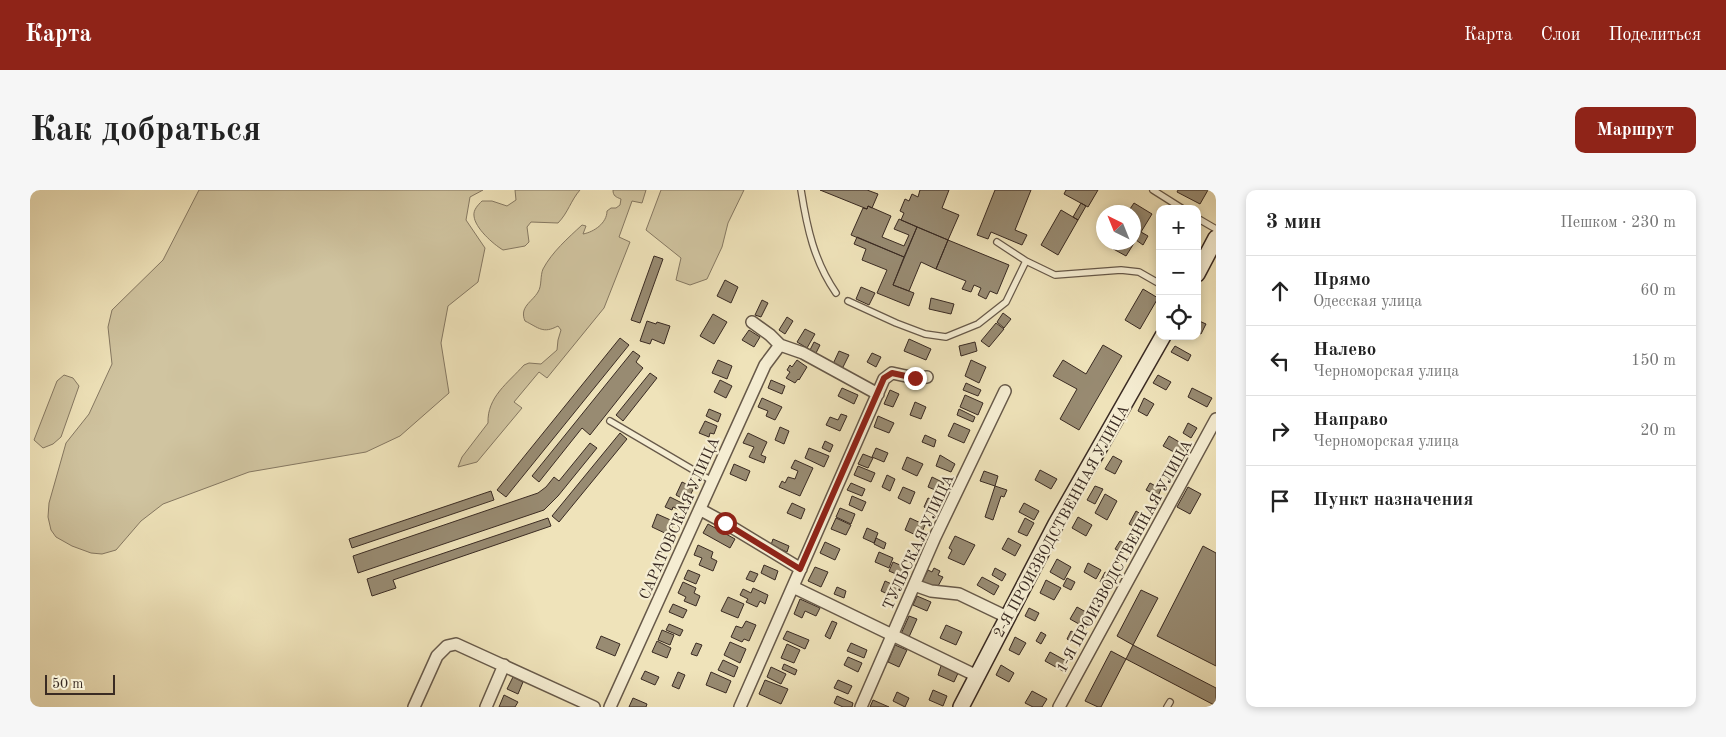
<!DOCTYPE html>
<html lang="ru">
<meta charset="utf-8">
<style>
body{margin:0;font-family:"Old Standard TT",serif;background:#f6f6f6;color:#222}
.controls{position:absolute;right:15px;top:15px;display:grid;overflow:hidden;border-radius:10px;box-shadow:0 2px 8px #0003}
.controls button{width:45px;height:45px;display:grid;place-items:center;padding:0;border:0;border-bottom:1px solid #e0e0e0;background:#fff;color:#222;font:25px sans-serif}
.compass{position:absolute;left:1066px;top:15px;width:45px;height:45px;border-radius:50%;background:#fff;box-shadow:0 2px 8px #0003;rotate:317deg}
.scale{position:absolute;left:15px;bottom:12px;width:70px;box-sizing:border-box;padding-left:5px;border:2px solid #3a2b23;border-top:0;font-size:14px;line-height:18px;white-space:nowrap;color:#3a2b23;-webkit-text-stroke:4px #f5edd2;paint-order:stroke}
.stop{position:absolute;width:15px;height:15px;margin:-11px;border:4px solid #8f2418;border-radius:50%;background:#fff}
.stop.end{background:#8f2418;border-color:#fff;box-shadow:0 1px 5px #0008}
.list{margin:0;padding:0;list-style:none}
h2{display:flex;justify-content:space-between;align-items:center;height:65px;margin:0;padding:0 20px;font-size:21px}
h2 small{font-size:16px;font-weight:400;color:#767676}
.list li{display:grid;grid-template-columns:32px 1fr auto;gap:15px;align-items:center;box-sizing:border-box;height:70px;padding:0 20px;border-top:1px solid #e0e0e0}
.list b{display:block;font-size:19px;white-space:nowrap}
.list p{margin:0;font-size:16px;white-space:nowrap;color:#767676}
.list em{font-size:16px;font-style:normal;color:#767676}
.icon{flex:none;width:28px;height:28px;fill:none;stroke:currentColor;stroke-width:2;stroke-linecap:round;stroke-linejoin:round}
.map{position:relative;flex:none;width:1186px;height:517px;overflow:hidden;border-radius:10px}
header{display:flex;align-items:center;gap:30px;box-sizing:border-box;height:70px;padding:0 25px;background:#8f2418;color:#fff}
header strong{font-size:24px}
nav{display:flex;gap:28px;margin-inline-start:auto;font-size:18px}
.intro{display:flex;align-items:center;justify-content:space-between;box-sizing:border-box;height:120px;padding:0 30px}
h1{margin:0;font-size:35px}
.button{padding:12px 22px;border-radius:10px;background:#8f2418;color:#fff;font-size:18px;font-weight:700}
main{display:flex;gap:30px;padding:0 30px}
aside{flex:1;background:#fff;border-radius:10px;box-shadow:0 2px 8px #0003}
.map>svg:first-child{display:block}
.green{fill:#d0c4a0;stroke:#857862}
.building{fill:#988b72;stroke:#3a2b23}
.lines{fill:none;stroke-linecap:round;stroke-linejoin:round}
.lane-casing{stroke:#675949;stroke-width:8}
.street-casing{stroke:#675949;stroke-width:14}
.secondary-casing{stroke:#3a2b23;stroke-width:18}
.lane{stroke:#f5edd2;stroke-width:5.5}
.street{stroke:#f5edd2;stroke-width:11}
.secondary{stroke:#f5edd2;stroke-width:15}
.route{stroke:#8f2418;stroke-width:6}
.labels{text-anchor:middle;stroke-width:4.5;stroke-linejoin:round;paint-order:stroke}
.street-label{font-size:15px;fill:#3a2b23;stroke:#f5edd2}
</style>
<header>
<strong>Карта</strong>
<nav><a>Карта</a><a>Слои</a><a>Поделиться</a></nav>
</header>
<div class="intro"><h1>Как добраться</h1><a class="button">Маршрут</a></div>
<main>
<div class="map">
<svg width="1186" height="517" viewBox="0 0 1186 517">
<rect width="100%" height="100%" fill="#efe3ba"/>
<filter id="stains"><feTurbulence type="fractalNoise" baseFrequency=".004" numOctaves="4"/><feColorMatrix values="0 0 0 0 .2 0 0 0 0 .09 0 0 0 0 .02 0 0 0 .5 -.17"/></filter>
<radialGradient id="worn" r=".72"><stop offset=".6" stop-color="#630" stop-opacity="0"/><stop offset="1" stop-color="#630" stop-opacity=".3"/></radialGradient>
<!-- green -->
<path class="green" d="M169,0H453L440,7L436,30L455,58L448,92L418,116L411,153L419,203L370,246L336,262L219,282L133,314L111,331L86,360L72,364L61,363L42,356L26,347L21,340L18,327L19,313L36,253L59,224L82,174L78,137L82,120L133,70Z
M485,0H550C541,10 538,23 528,33L501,32L497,37L499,52L495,56L473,60C463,54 445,38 444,26C443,20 448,15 452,11H462L477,16L486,10Z
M583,0H616L612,13L602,11L589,47L600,52L574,118L517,188L509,182L484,212L492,218L447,272L428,277L432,267L458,233C457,207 478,193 494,175L499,173L511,174L527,160L528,150L531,140L528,136C513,144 509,138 495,131C489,117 502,112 508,102C512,96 510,86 513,79C522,62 538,48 552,35L556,36L553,44C564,42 577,33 577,21L581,18H586L590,15L591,9C586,7 583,6 583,0Z
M631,0H714L698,33L692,57L677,89L660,95L646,90L651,68L616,40Z
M34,185L43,188L49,196L31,247L23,254L13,258L4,250L27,191Z"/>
<!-- building -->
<path class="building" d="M790,0H837L848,4L842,18L838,16L837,19Z
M890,0H919L912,18L929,25L918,50L871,30L874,23L870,21L875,9L879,11L882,4L888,7Z
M965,0H1001L985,40L997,45L992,55L961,42L958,49L947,45Z
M1036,0H1068L1058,17L1034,4Z
M1148,0H1178L1170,14L1147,2Z
M1051,13L1056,16L1048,30L1043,27Z
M1104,13L1122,24L1111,42L1118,46L1113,55L1106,50L1096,66L1078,56L1080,52H1104V22H1098Z
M838,16L861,26L852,47L874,56L879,45L864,39L869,29L887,37L874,67L821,45L833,18L837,19Z
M1031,20L1048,30L1028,65L1011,55Z
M887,37L918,50L906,79L891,72L879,101L863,95Z
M827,47L874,67L863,95L884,103L879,116L847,103L857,80L832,70L836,59L824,54Z
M918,50L979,75L967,104L960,101L956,109L948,105L951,98L944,95L941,102L932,99L936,91L906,79Z
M624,66L633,69L610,133L601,130Z
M695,90L708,97L701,113L687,106Z
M831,97L845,103L839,115L826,109Z
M1113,99L1128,108L1110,139L1095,130Z
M901,108L924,114L921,124L899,119Z
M732,110L738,113L731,127L725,125Z
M973,123L981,129L974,138L967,132Z
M683,124L697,132L684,154L670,146Z
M757,127L763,131L755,144L749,140Z
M1167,130L1176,134L1171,144L1167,142Z
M617,131L626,134L627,132L640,136L634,154L622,149L620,154L610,151Z
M966,133L974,139L959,157L951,151Z
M775,139L785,144L777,158L767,152Z
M719,140L730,147L724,157L712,150Z
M590,148L599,155L476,307L467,300Z
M879,149L901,159L896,170L874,161Z
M784,152L790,155L785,165L779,162Z
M945,152L947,161L931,166L929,156Z
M1073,155L1092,166L1049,240L1030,229L1047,199L1023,186L1033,170L1056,184Z
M1145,156L1161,165L1158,171L1141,162Z
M603,161L610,166L606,172L613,178L560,245L552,238L509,292L502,286Z
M809,161L819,165L812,179L803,174Z
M842,163L851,167L846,177L837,172Z
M688,170L702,176L697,189L682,183Z
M767,170L777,177L769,190L768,189L765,193L756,188L760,182L757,180L760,175L762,177Z
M941,170L956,177L949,193L935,186Z
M620,183L627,188L593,231L586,225Z
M1128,185L1141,192L1136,200L1123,193Z
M690,190L702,196L696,208L684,202Z
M741,190L755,196L752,204L738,198Z
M936,193L951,200L948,206L933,200Z
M812,198L828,205L824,214L808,206Z
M1162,198L1182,208L1177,217L1158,207Z
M860,200L869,204L863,217L854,214Z
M935,205L953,213L948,225L930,217Z
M732,208L752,217L745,230L736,226L738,221L728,217Z
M1114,208L1124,214L1117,226L1108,221Z
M885,212L896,217L891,229L880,225Z
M679,219L691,224L688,232L676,226Z
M929,219L945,227L943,232L927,225Z
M811,224L817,226L810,241L796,235L800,227L808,230Z
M848,226L864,233L859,243L844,237Z
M675,231L687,236L684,244L680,243L679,247L669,243Z
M924,233L940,240L934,253L918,246Z
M1158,233L1167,238L1161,248L1153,243Z
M750,237L759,241L754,254L745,250Z
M590,243L597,249L529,332L522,326Z
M718,243L737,252L731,265L736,267L734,273L719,267L724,257L713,253Z
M895,245L906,250L904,257L892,252Z
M1139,246L1156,256L1151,266L1133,256Z
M795,251L803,255L800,262L792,258Z
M560,253L567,258L528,306L514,320L328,383L323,366L508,303L516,297L524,287L529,291Z
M779,258L799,266L794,277L775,268Z
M846,258L858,263L854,272L842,267Z
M833,264L843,268L838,278L828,274Z
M910,265L925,274L921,282L906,276Z
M1083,266L1092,271L1085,284L1075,279Z
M877,267L893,274L887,286L872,279Z
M765,270L783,278L770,306L749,297L752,291L755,293L758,287L765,289L768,281L761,278Z
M704,274L720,281L716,291L700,284Z
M828,276L845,283L841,292L824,285Z
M1010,280L1027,289L1021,299L1005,290Z
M954,281L968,286L965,296L950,291Z
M857,285L865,289L860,301L852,297Z
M902,287L914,293L910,302L898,297Z
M652,292L664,298L657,311L646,305Z
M821,293L835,299L832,306L817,300Z
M1120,293L1131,299L1128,306L1116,300Z
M965,296L977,300L974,307L971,306L963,330L955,327Z
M1065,296L1073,299L1065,314L1057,310Z
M873,297L885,302L880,314L868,308Z
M1158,297L1171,304L1160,324L1147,317Z
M461,301L464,310L322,358L319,349Z
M1075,304L1087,311L1077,330L1065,323Z
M822,306L836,312L832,321L819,315Z
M640,307L654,314L650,320L643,317L642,320L635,317Z
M898,308L907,312L902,321L894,317Z
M762,313L775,319L771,329L757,323Z
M994,313L1009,321L1004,330L989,322Z
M810,318L825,324L821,334L806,327Z
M1106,321L1116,327L1110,340L1099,334Z
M627,324L645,332L639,345L622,337Z
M1048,327L1062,335L1056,346L1042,338Z
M518,328L521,336L363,390L366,398L342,406L337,389Z
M806,328L821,335L816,345L801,339Z
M880,328L895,335L890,347L875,340Z
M995,328L1004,333L997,346L988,342Z
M678,334L705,349L700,358L673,343Z
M837,338L848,343L844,353L833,348Z
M925,346L945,355L934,375L918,368L922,360L919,358Z
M846,348L856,353L854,359L844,354Z
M978,348L991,355L985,366L972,359Z
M743,349L759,356L757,362L741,355Z
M1090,351L1100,356L1095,364L1085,359Z
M795,352L810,359L805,370L790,363Z
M668,355L683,362L681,368L687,371L683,381L669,375L672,368L664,365Z
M1173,356L1186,363V476L1127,446Z
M849,362L863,368L859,378L845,372Z
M1027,369L1041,377L1034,390L1020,382Z
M863,372L877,378L873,387L859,381Z
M1058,373L1071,380L1066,389L1054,382Z
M734,375L748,381L745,390L731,383Z
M785,377L798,382L791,397L778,391Z
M904,378L910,381L908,385L913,387L907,398L892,392L898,380L902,382Z
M965,378L976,384L972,391L962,385Z
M658,380L670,385L666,394L654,389Z
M720,381L728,384L724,392L716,389Z
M1075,382L1084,387L1079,397L1070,392Z
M952,387L969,396L964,405L947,395Z
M1037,388L1045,392L1041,400L1033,396Z
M1016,390L1031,398L1024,410L1010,403Z
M855,391L868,397L864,407L851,401Z
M653,392L666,398L664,403L670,406L666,416L654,411L656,407L648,403Z
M807,397L816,401L814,408L804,404Z
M723,398L738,405L735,414L730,411L727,417L716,412L718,409L710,405L713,399L721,403Z
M1111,400L1128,408L1103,455L1087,446Z
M887,406L901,412L897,421L883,415Z
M698,407L714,414L708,428L691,421Z
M770,409L790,418L786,426L775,421L772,428L764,424Z
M643,414L657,420L653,428L639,422Z
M1047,417L1063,426L1056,438L1040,429Z
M999,418L1009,423L1005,431L995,426Z
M879,426L887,429L879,447L871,444Z
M716,431L726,435L719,451L714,449L712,452L701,447L706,436L712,438Z
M802,431L807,433L800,449L795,446Z
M639,434L653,440L650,446L636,440Z
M916,435L932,442L926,455L910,448Z
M632,440L644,445L640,455L628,450Z
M757,441L779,450L775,459L753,449Z
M1041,441L1050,446L1045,454L1037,449Z
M1011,442L1016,445L1011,454L1006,451Z
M571,446L590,454L585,466L566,458Z
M985,447L996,453L989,465L979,460Z
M627,451L641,458L637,468L622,462Z
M700,452L716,459L710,473L694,465Z
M666,453L672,455L667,466L661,464Z
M821,453L837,460L834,468L817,461Z
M757,454L770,460L764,473L751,468Z
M865,455L877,460L869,477L858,472Z
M1103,455L1186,498V516L1096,469Z
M1081,461L1096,469L1071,517H1068L1055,511Z
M1020,462L1038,472L1033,481L1015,471Z
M818,467L832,473L828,482L814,475Z
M693,470L708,477L704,487L688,480Z
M912,473L929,481L924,492L908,485Z
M754,474L767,480L765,485L752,479Z
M971,475L984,483L979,492L966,485Z
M741,477L756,484L751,494L737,487Z
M615,481L629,487L625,495L611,489Z
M648,482L655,485L649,499L642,496Z
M681,482L701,491L696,503L676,495Z
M483,487L493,492L488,504L477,499Z
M735,490L758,499L751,514L729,504Z
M808,490L822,496L818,504L804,498Z
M903,500L917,506L913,516L899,510Z
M1002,501L1017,509L1012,517H1003L995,513Z
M867,502L879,508L875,517L863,511Z
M474,505L488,512L485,517H469Z
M807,506L823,513L822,517H813L804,513Z
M603,508L617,514L616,517H599Z
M843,510L859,517H840Z"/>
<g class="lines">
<!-- lane casing -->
<g class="lane-casing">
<path id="lane" d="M771,0C777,38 784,71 806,103
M1123,0L1153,19
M1167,28L1186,39
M967,52L996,71L1025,85L1091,80L1109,82L1130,94
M818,111L866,133L895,144L916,147L948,134L976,112L996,71
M580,231L682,291
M1137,517L1140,512"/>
</g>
<!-- street casing -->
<g class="street-casing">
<path id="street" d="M722,132L740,145L750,155L773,163L848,204
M671,320L695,333L771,379
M884,395L901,401L929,404L977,427
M763,397L947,486
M384,517L407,466L417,456L426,454L564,517
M456,517L474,475
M580,517L735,175L750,155
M710,517L854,189L862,183L885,188L897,187
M831,517L905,347L975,201
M1029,517L1186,229"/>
</g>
<!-- secondary casing -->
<g class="secondary-casing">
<path id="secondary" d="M1167,84L1186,48
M931,517L1026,334L1133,146"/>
</g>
<!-- lane -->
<use href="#lane" class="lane"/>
<!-- street -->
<use href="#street" class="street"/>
<!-- secondary -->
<use href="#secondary" class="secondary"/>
</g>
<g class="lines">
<!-- route -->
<path class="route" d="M695,333L770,379L854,188L862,183L885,188"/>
</g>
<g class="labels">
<!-- street labels -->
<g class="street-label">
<text transform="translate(649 328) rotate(-66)" y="5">САРАТОВСКАЯ УЛИЦА</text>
<text transform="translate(1031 331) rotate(-61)" y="5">2-Я ПРОИЗВОДСТВЕННАЯ УЛИЦА</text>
<text transform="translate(888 352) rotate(-65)" y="5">ТУЛЬСКАЯ УЛИЦА</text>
<text transform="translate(1094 366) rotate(-61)" y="5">1-Я ПРОИЗВОДСТВЕННАЯ УЛИЦА</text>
</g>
</g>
<rect width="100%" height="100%" filter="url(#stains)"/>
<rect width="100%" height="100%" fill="url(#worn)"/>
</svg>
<div class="controls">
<button>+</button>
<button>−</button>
<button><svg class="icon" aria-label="locate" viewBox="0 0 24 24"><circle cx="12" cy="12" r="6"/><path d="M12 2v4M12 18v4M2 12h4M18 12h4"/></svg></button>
</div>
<svg class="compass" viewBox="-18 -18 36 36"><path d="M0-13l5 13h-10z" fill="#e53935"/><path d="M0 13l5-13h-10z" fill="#767676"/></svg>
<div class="scale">50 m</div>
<div class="stop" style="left:695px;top:333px"></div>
<div class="stop end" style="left:885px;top:188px"></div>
</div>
<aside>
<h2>3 мин<small>Пешком · 230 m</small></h2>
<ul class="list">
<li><svg class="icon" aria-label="ahead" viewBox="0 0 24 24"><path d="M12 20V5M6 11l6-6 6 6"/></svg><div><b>Прямо</b><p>Одесская улица</p></div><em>60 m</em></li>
<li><svg class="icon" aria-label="left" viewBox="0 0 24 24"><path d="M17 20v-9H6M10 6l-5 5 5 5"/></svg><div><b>Налево</b><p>Черноморская улица</p></div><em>150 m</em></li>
<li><svg class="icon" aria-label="right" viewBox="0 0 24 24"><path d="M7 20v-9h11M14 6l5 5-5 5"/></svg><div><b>Направо</b><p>Черноморская улица</p></div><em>20 m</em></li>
<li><svg class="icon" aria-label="arrive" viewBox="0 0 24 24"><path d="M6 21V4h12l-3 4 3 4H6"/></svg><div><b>Пункт назначения</b></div></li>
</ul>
</aside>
</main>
